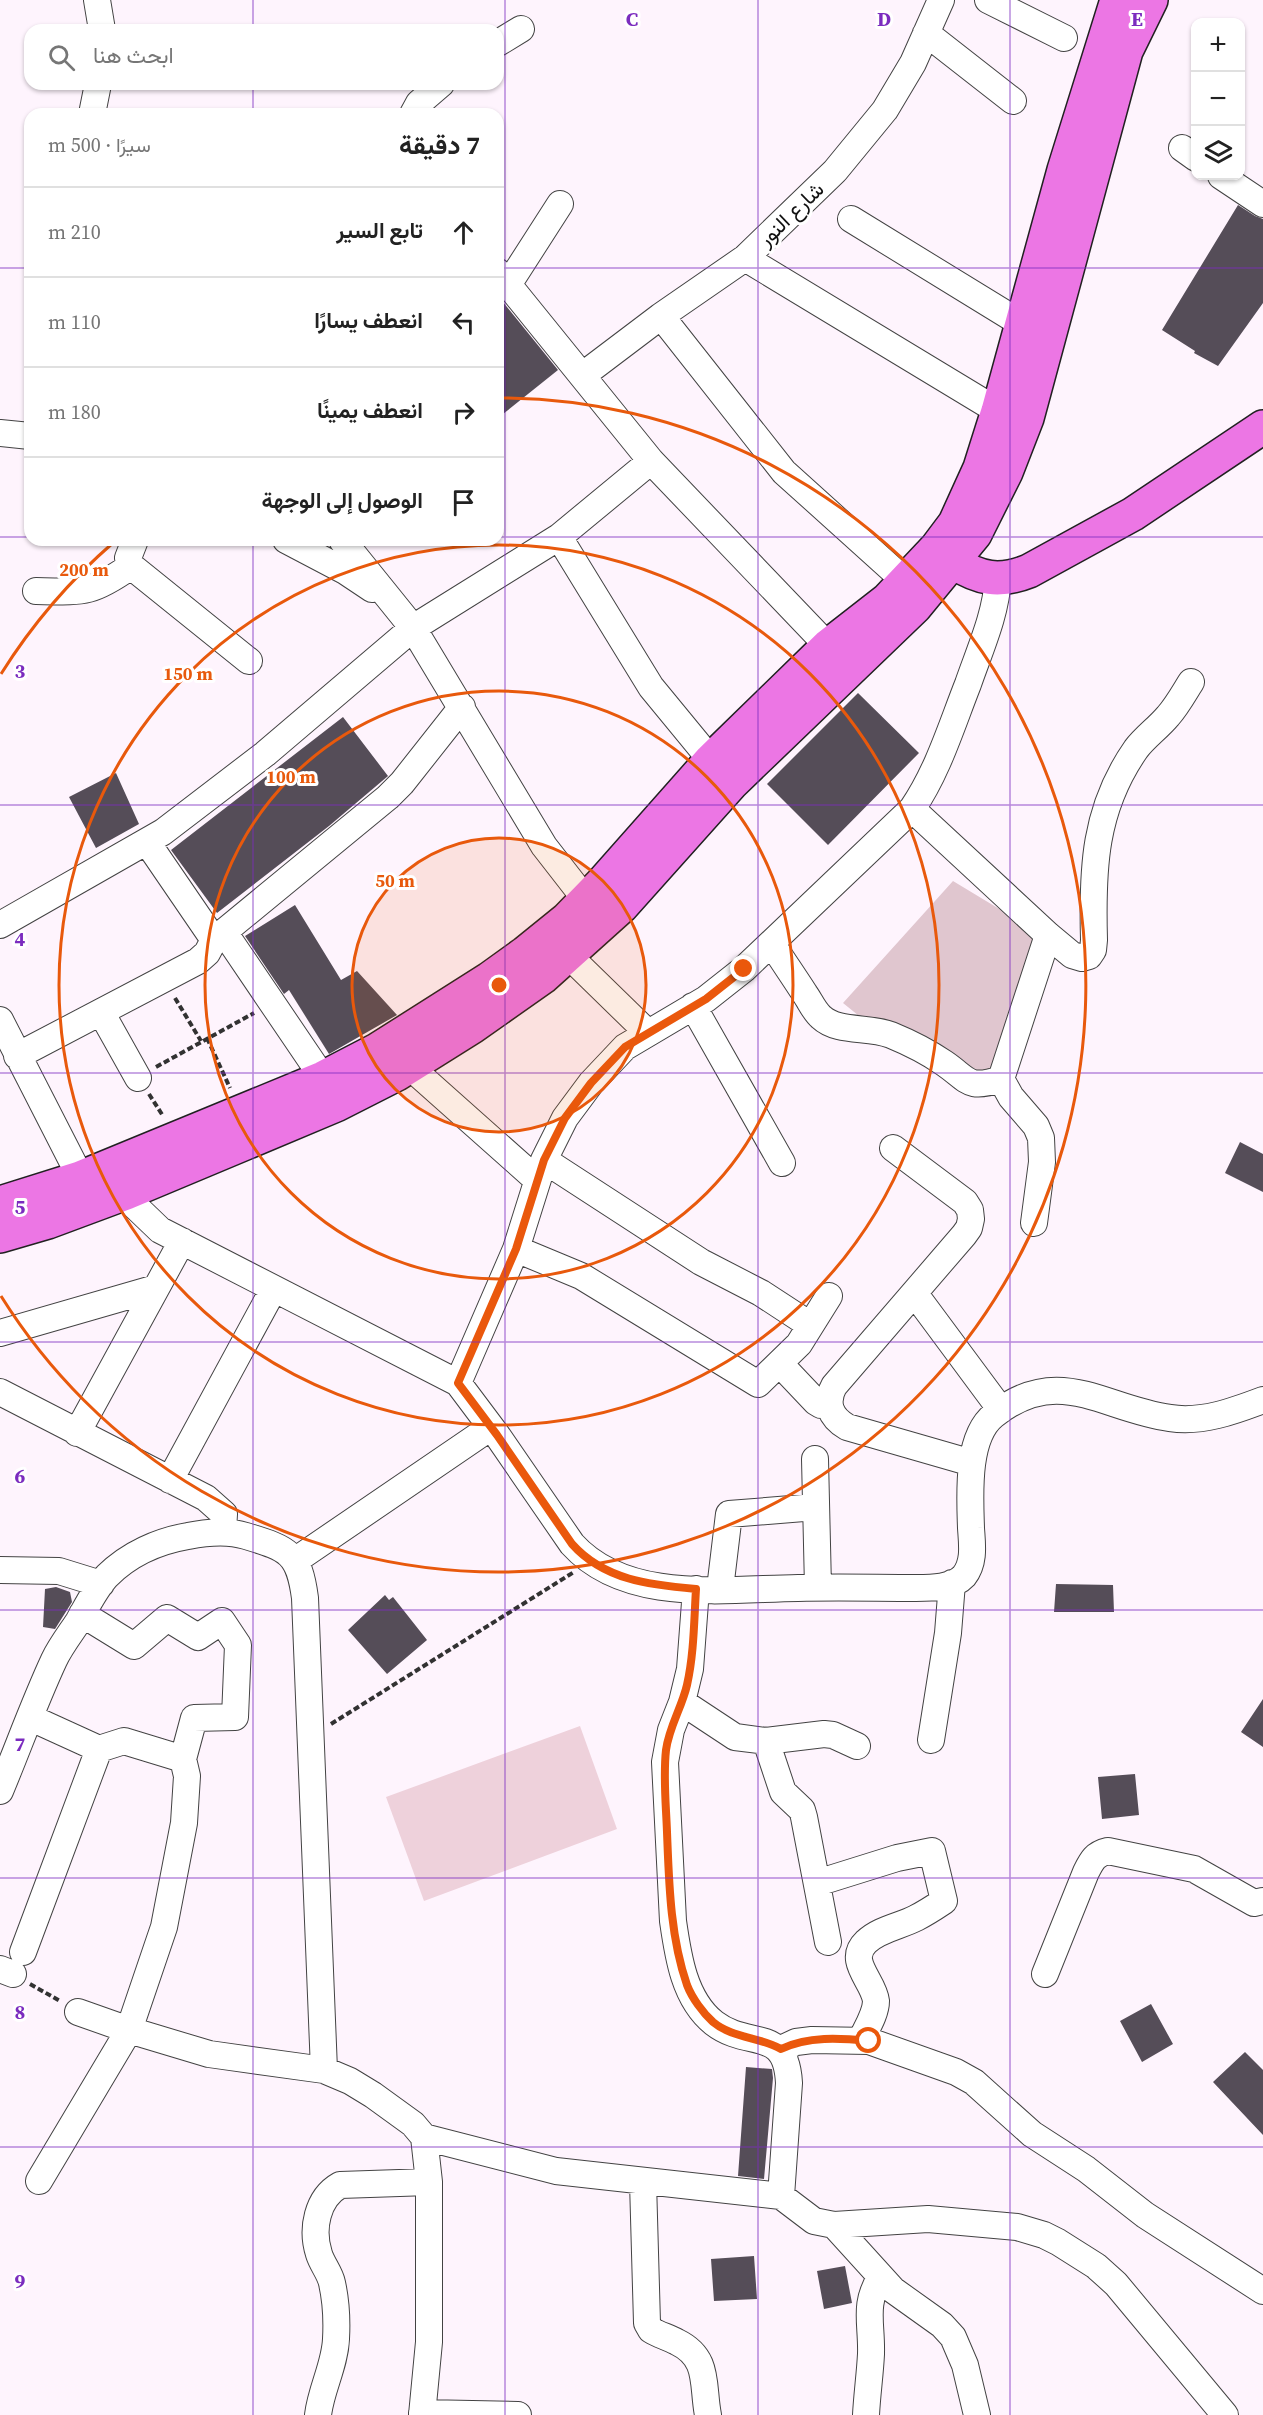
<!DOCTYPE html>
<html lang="ar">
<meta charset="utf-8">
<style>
body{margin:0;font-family:"Source Serif 4",Vazirmatn,serif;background:#f2f2f2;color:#222;direction:rtl}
.controls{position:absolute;right:18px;top:18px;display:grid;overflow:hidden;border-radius:12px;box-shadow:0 2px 4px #0004}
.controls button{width:54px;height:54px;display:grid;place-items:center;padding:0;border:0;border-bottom:2px solid #e0e0e0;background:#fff;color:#222;font:30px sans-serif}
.stop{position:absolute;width:18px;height:18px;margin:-14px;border:4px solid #ea580c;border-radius:50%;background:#fff}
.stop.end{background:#ea580c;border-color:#fff;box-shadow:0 2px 6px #0008}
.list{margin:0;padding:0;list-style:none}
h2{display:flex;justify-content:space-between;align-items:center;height:78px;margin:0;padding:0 24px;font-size:26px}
h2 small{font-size:20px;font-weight:400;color:#767676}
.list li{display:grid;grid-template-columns:39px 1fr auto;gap:18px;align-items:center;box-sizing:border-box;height:90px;padding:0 24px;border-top:2px solid #e0e0e0}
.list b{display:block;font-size:22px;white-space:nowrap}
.list em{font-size:20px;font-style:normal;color:#767676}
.icon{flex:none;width:33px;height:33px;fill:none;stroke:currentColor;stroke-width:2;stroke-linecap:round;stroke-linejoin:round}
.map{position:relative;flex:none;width:1263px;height:2415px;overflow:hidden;direction:ltr}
.search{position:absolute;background:#fff;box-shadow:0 2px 4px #0004;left:24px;top:24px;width:480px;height:66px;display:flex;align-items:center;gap:15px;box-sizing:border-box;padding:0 21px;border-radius:18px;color:#767676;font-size:22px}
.panel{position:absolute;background:#fff;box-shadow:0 2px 4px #0004;left:24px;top:108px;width:480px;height:438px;border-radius:18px;direction:rtl}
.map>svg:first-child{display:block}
.cemetery{fill:#e0c6cf}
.pitch{fill:#eed1db}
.building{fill:#554d58}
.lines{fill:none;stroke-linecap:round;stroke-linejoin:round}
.minor-casing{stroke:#434343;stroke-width:28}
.major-casing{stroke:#212121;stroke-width:36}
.path{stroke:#323232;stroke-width:4;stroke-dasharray:6 3;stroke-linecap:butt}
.minor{stroke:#fff;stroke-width:26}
.major{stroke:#ec76e4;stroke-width:33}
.route{stroke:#ea580c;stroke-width:8}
.grid{fill:none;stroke:#7b2cbf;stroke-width:1.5;stroke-opacity:0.55}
.ring{fill:none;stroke:#e8590c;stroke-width:3}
.labels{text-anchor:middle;stroke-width:6;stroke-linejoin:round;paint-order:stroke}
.street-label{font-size:21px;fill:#101010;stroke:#fff}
.grid-label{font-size:20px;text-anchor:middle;font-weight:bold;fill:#7b2cbf;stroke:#fff;stroke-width:6;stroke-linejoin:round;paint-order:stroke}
.centre{fill:#e8590c;stroke:#fff;stroke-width:3}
.ring-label{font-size:18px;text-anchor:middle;font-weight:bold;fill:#e8590c;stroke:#fff;stroke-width:6;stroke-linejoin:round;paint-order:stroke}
</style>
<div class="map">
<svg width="1263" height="2415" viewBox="0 0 1263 2415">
<rect width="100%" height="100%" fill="#fef4fd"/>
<!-- cemetery -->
<path class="cemetery" d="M953,881L1034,930L1037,944L993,1069L974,1077L949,1052L874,1018L869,1024L843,1003Z"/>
<!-- pitch -->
<path class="pitch" d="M580,1726L617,1829L424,1901L386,1797Z"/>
<!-- building -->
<path class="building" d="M1238,205L1255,216L1263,219V303L1218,366L1194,353L1195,351L1162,330Z
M498,296L558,370L498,418Z
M858,693L919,753L828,845L767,784Z
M343,717L388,776L329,826L217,913L171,850Z
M116,773L139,824L96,848L69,797Z
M295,905L341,980L357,971L397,1015L329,1054L289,990L284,994L245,936Z
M1240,1142L1263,1154V1192L1225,1173Z
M1056,1584L1113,1585L1114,1612H1054Z
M56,1587L70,1592L72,1602L55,1629L43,1627L45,1589Z
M385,1595L389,1600L393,1597L427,1640L387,1674L348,1630Z
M1263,1699V1747L1241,1732Z
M1135,1774L1139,1815L1102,1819L1098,1777Z
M1151,2004L1173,2044L1142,2062L1120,2021Z
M1245,2052L1263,2070V2135L1213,2082Z
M746,2067L772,2069L773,2078L764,2179L738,2176Z
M754,2256L757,2299L714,2301L711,2259Z
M845,2266L852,2303L824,2309L817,2271Z"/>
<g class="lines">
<!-- minor casing -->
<g class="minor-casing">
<path id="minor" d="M97,0L102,30
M988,0L1064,38
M926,33L1013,101
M498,43L521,29
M92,114L98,84
M413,114L419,103L441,84
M1182,148L1196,158
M1221,176L1263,204
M851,219L1022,324
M745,258L998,411
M498,272L651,461L828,646
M508,285L560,204
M661,316L784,472L905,581
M583,375L661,316L745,258L835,171L885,110L913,63L941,0
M0,433L30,436
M559,537L651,687L711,760
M135,540L128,558L131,566L249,661
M286,540L345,571L372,589
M342,540L413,628L544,846L586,900
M36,591C84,592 91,594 131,566
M912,809L1048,935L1072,955L1082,958L1089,956L1093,950L1094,940C1092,869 1094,809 1136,749C1145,737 1158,728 1168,716C1177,706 1184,693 1191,682
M147,842L214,940
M0,925L163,832L265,754L413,628L559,537L651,461
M224,932L323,1078
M772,944C783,961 794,977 805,994C810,1001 814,1011 821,1017C838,1033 868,1026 891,1035C908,1042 928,1052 944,1063C969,1080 967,1090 1001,1079
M568,955L648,1033
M693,1006L782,1163
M101,1012L138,1078
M0,1020L89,1194
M17,1056L198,961L207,953L214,940L388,797L402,783L462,707
M409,1066L536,1179
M893,1148L965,1202L970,1210L971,1219L969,1228L964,1235L834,1386C825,1403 830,1417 847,1427L972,1463
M544,1160L701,1262L761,1293L810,1325
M120,1178L135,1206L160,1230L458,1383L497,1435L572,1544C626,1604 725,1589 798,1588C837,1587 877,1588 916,1588C931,1588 953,1588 964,1576C975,1562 972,1544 971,1528C970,1496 966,1437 994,1415C1059,1363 1103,1409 1170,1418C1202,1423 1234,1411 1263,1400
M1034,1223L1042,1162L1041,1138L1036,1126L1011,1097L1001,1079L1048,935
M516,1249L581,1276L758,1384L799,1344L829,1296
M915,1294L1001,1410
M0,1333L156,1288
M780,1364L816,1402L821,1405H829
M458,1383L516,1249L544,1160L565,1118L591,1083L625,1047L706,999L744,969L912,809C938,771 951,727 968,684C980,649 996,615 998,578
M0,1392L206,1498L224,1514L223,1531
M77,1433L182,1241
M815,1459L818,1587
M170,1480L273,1290
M296,1560L491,1427
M0,1570L59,1571L101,1584
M696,1589L690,1669L682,1702L671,1730L665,1762L673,1921C678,1956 684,1999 714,2023C749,2050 786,2025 789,2083L781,2196
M720,1589L729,1514L816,1507
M82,1614L134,1646L167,1618L198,1637L222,1621L238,1645L235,1717L194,1718L183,1759
M682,1702L735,1737L766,1741L824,1734L833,1735L857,1746
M31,1718L99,1749L124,1741L183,1759L187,1776L184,1823L164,1927L129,2030L39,2181
M931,1740L948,1633L952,1583
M766,1741L783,1792L802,1810L804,1817L828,1942
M0,1791C18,1748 34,1703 54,1660C60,1647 70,1634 78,1622C87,1606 95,1589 107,1576C129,1554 159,1541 188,1536C208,1532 227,1530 246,1536C289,1549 299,1553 305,1598L324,2070
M817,1883L897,1858L932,1851L944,1901C935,1907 926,1913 916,1918C901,1926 879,1929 866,1942C846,1961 874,1981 876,2001C876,2014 866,2029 861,2040
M23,1952L99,1749
M0,1969L13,1974
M1045,1974L1086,1872C1092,1860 1095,1854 1108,1851L1194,1869L1254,1903L1263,1901
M78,2012L129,2030L209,2054L324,2070L350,2081L373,2095L413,2124L424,2137L429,2182V2342L422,2415
M781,2049L796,2042L812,2040L869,2041L956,2072L974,2082L1032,2134L1086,2169L1145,2215L1263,2291
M424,2137L556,2171L781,2196L814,2221L834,2225L928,2219L1017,2227L1044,2235L1058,2242L1096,2266L1116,2284L1225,2415
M643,2182L647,2323L651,2330C659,2335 668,2337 677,2342C710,2358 702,2385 708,2415
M834,2225L893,2290L942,2325L953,2337L965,2365L977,2415
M422,2413L518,2415
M318,2415C321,2389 335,2365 336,2339C337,2321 336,2301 332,2283C330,2273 322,2264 319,2254C311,2229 317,2198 340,2185L429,2182
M866,2415C867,2395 870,2374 871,2354C872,2323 863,2304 881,2277"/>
</g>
<!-- major casing -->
<g class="major-casing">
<path id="major" d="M953,562C980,579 999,583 1029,571L1133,514L1263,427
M0,1203L80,1178L323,1078L377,1050L489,979L525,953L567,919L604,881L711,760L828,646L887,600L937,547L955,523L980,468L998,411L1064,170L1117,0
M0,1236L48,1222L126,1193L336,1105L397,1074L429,1054L472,1027L543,977L622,906L732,783L915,607L975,534L1006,472L1027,418L1126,51L1151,0"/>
</g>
<!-- path -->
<path class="path" d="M175,998L201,1041
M207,1038L230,1088
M156,1067L254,1013
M149,1094L163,1116
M331,1724L574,1572
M30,1984L60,2001"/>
<!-- minor -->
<use href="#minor" class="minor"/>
<!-- major -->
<use href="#major" class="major"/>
</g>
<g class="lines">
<!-- route -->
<path class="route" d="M744,969L706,999L625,1047L591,1083L565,1118L544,1160L516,1249L458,1383L497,1435L572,1544C604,1580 650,1585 696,1589C694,1621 694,1654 687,1685C682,1707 669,1727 666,1750C663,1777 666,1804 667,1832C669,1882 670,1936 687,1985C692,1998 703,2013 713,2022C732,2038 760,2037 781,2049C808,2036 840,2038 869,2041"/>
</g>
<!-- grid -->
<path class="grid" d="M253,0V30M505,0V2415M758,0V2415M1010,0V2415M253,84V114M0,268H30M498,268H1263M0,537H30M498,537H1263M253,540V2415M0,805H1263M0,1073H1263M0,1342H1263M0,1610H1263M0,1878H1263M0,2147H1263"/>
<!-- distance rings -->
<circle cx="499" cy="985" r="147" fill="#e8590c" fill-opacity=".12"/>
<g class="ring">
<circle cx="499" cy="985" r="147"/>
<circle cx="499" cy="985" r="294"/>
<circle cx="499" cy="985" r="440"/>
<path d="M1 674A587 587 0 0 1 114 542M499 398A587 587 0 1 1 1 1296"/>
</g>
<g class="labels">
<!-- street labels -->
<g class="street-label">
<text transform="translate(791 214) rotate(-44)" y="7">شارع النور</text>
</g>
</g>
<g class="grid-label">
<text x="632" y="26">C</text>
<text x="884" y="26">D</text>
<text x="1137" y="26">E</text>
<text x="20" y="678">3</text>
<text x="20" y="946">4</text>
<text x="20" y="1214">5</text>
<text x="20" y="1483">6</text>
<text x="20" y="1751">7</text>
<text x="20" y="2019">8</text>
<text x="20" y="2288">9</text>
</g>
<circle cx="499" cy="985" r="9" class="centre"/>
<g class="ring-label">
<text x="84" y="576">200 m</text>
<text x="188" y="680">150 m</text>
<text x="291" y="783">100 m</text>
<text x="395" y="887">50 m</text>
</g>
</svg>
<div class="controls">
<button>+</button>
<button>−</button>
<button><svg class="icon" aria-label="layers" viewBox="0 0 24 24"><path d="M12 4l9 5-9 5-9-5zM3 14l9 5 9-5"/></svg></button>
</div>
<div class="stop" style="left:869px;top:2041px"></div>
<div class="stop end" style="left:744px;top:969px"></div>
<div class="search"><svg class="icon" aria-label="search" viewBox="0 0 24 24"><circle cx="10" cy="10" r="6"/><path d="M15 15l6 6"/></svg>ابحث هنا</div>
<section class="panel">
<h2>7 دقيقة<small>سيرًا · 500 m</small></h2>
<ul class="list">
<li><svg class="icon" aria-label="ahead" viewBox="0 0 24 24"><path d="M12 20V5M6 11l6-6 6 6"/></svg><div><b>تابع السير</b></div><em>210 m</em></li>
<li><svg class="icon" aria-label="left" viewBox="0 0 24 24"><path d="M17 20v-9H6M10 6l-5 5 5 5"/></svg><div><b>انعطف يسارًا</b></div><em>110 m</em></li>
<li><svg class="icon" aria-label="right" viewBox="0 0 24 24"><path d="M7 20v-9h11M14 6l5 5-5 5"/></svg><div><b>انعطف يمينًا</b></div><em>180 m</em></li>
<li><svg class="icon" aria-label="arrive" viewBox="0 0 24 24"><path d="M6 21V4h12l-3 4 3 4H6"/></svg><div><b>الوصول إلى الوجهة</b></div></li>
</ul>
</section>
</div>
